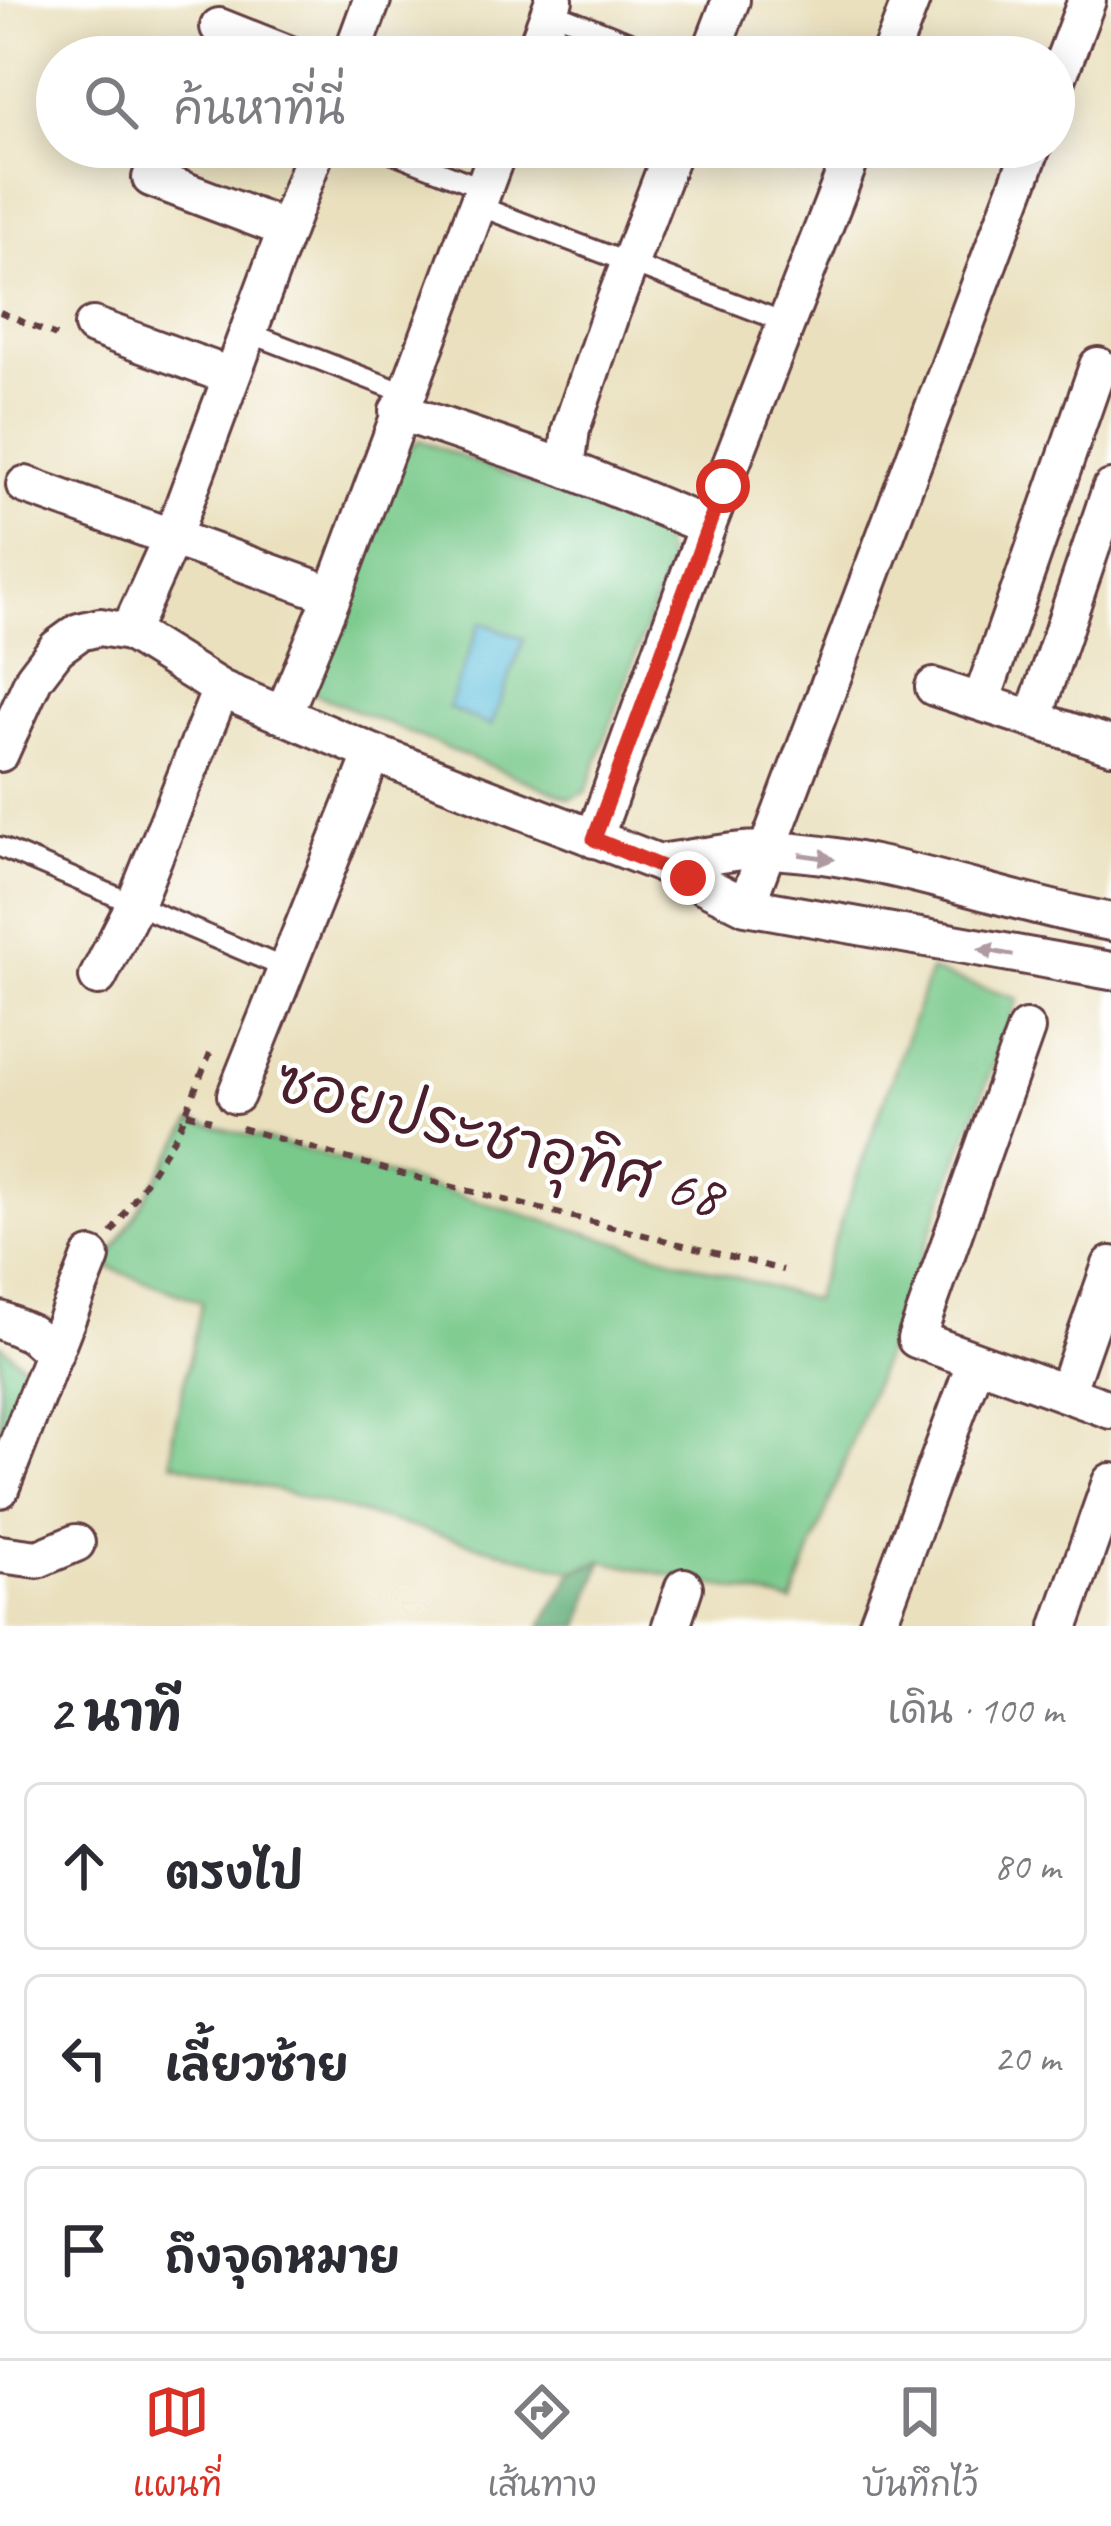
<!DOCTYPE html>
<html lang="th">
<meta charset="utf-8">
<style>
body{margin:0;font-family:Caveat,"Playpen Sans Thai",sans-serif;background:#f2f2f3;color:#2b2b33}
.stop{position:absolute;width:36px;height:36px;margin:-27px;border:9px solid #d93025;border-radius:50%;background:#fff}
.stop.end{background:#d93025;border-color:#fff;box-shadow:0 3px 12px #0008}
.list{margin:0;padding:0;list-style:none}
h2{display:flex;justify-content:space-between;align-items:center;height:156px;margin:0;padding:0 48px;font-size:51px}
h2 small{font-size:39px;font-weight:400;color:#7c7c81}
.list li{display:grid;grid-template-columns:78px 1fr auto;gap:36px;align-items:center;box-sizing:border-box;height:168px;margin:0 24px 24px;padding:0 24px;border:3px solid #e1e1e2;border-radius:18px}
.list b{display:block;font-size:45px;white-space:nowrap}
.list em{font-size:39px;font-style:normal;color:#7c7c81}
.icon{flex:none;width:66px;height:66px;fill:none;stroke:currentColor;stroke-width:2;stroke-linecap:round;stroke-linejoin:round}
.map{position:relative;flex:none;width:1111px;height:1626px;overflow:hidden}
.search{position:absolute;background:#fff;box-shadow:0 6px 30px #0003;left:36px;right:36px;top:36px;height:132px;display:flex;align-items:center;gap:30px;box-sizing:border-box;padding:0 42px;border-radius:66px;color:#7c7c81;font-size:45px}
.sheet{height:732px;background:#fff}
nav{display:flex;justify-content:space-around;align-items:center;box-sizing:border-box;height:168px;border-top:3px solid #e1e1e2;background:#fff;font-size:33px;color:#7c7c81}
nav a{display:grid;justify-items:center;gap:6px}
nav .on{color:#d93025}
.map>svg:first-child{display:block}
.green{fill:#79c98b;stroke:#62745b;stroke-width:3}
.forest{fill:#62ad77;stroke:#566651;stroke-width:3}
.water{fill:#5cbeda;stroke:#536e82;stroke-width:3}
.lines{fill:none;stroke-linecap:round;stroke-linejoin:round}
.lane-casing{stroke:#623c41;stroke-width:24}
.street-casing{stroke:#623c41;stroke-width:42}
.path{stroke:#623c41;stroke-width:6;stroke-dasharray:9 9;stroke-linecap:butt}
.lane{stroke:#fff;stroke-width:18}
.street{stroke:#fff;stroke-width:36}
.oneway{fill:#ae9aa0}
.route{stroke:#d93025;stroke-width:15}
.labels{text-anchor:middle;stroke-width:9;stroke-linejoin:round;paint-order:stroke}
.street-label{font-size:60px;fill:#4a1f2b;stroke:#fff}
</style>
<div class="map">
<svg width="1111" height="1626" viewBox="0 0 1111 1626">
<rect width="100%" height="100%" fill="#fff"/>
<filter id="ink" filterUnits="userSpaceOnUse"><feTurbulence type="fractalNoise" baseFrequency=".00833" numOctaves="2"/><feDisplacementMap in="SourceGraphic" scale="24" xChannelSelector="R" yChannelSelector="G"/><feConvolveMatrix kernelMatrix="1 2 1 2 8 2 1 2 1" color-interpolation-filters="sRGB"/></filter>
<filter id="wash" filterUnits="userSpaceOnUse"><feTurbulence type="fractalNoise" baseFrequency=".004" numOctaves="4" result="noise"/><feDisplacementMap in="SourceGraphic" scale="48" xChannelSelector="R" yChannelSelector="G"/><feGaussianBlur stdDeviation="2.7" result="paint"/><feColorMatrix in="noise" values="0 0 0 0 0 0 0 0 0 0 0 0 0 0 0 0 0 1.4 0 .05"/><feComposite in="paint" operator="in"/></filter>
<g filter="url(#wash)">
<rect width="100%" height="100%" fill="#eae0bd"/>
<!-- green -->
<path class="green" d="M419,440L659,534L669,563L586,792L570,799L308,691L402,454Z
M930,971L1018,999L792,1602L602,1561L573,1571L172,1462L173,1433L202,1302L104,1266L192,1121L295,1147L813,1300Z
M0,1344L27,1368L0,1440Z"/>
<!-- forest -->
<path class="forest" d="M602,1561L580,1626H541L574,1571Z"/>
<!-- water -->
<path class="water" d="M481,622L524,639L491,726L448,708Z"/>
</g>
<g filter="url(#ink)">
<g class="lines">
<!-- lane casing -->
<g class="lane-casing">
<path id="lane" d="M550,11L668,57
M378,147L483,188
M476,205L787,323
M247,332L405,393
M0,847L287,969"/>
</g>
<!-- street casing -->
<g class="street-casing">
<path id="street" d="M219,27L295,57
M351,57L372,0
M533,57L554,0
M709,57L731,0
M889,57L911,0
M1054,87L1087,0
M674,147L611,312L571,429L566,468L707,526
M151,178L286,229
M93,326L230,376
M398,411L566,468
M25,485L333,595
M129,632L172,537L317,147
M934,687L1111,745
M981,702L1098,366
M283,715L333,595L499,147
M1033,719L1111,489
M0,753L34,678L57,648L79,632L100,627L129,632L221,689L373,753L659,863L746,906L1111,971
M594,839L707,526L855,147
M659,863C694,859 734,849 769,850C885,855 998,901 1111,922
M746,906L1032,147
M98,977L135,904L221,689
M1026,1029L916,1339L1111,1410
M236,1095L373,753
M0,1320L32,1334L54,1353
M1066,1393L1111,1265
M0,1489L91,1257
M0,1554L38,1559L76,1543
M671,1626L684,1587
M877,1626L976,1361
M1060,1626L1111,1482"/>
</g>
<!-- path -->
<path class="path" d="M0,312L56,336
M187,1113L211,1120
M241,1128L406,1175L783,1270
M112,1233L178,1132L210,1053"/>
<!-- lane -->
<use href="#lane" class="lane"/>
<!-- street -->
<use href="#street" class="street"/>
</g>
<!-- one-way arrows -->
<defs><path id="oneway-solid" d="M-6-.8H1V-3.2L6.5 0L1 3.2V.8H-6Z" transform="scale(3)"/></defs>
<g class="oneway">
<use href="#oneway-solid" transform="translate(817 857) rotate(8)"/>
<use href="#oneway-solid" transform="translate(996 952) rotate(-169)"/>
</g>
</g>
<g class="lines" filter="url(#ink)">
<!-- route -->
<path class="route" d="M688,878L594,839L723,486"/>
</g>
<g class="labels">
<!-- street labels -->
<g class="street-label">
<text transform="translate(499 1137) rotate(15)" y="21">ซอยประชาอุทิศ 68</text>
</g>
</g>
</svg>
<div class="stop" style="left:723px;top:486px"></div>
<div class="stop end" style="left:688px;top:878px"></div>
<div class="search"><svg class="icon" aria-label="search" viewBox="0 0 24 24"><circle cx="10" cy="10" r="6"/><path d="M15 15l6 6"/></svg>ค้นหาที่นี่</div>
</div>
<section class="sheet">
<h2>2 นาที<small>เดิน · 100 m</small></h2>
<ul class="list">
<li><svg class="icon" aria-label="ahead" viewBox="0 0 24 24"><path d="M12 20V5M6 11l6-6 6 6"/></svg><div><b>ตรงไป</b></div><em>80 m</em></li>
<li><svg class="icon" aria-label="left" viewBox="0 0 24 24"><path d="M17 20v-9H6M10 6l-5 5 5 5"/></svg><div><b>เลี้ยวซ้าย</b></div><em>20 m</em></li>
<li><svg class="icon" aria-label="arrive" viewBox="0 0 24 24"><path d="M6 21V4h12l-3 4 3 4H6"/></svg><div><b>ถึงจุดหมาย</b></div></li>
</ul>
</section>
<nav>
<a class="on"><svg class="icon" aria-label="map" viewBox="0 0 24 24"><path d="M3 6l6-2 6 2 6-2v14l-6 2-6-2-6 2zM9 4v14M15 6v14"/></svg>แผนที่</a>
<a><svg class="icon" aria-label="directions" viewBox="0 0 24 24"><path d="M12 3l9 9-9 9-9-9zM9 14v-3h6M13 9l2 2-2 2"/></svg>เส้นทาง</a>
<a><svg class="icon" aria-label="saved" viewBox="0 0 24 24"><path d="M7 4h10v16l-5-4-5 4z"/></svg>บันทึกไว้</a>
</nav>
